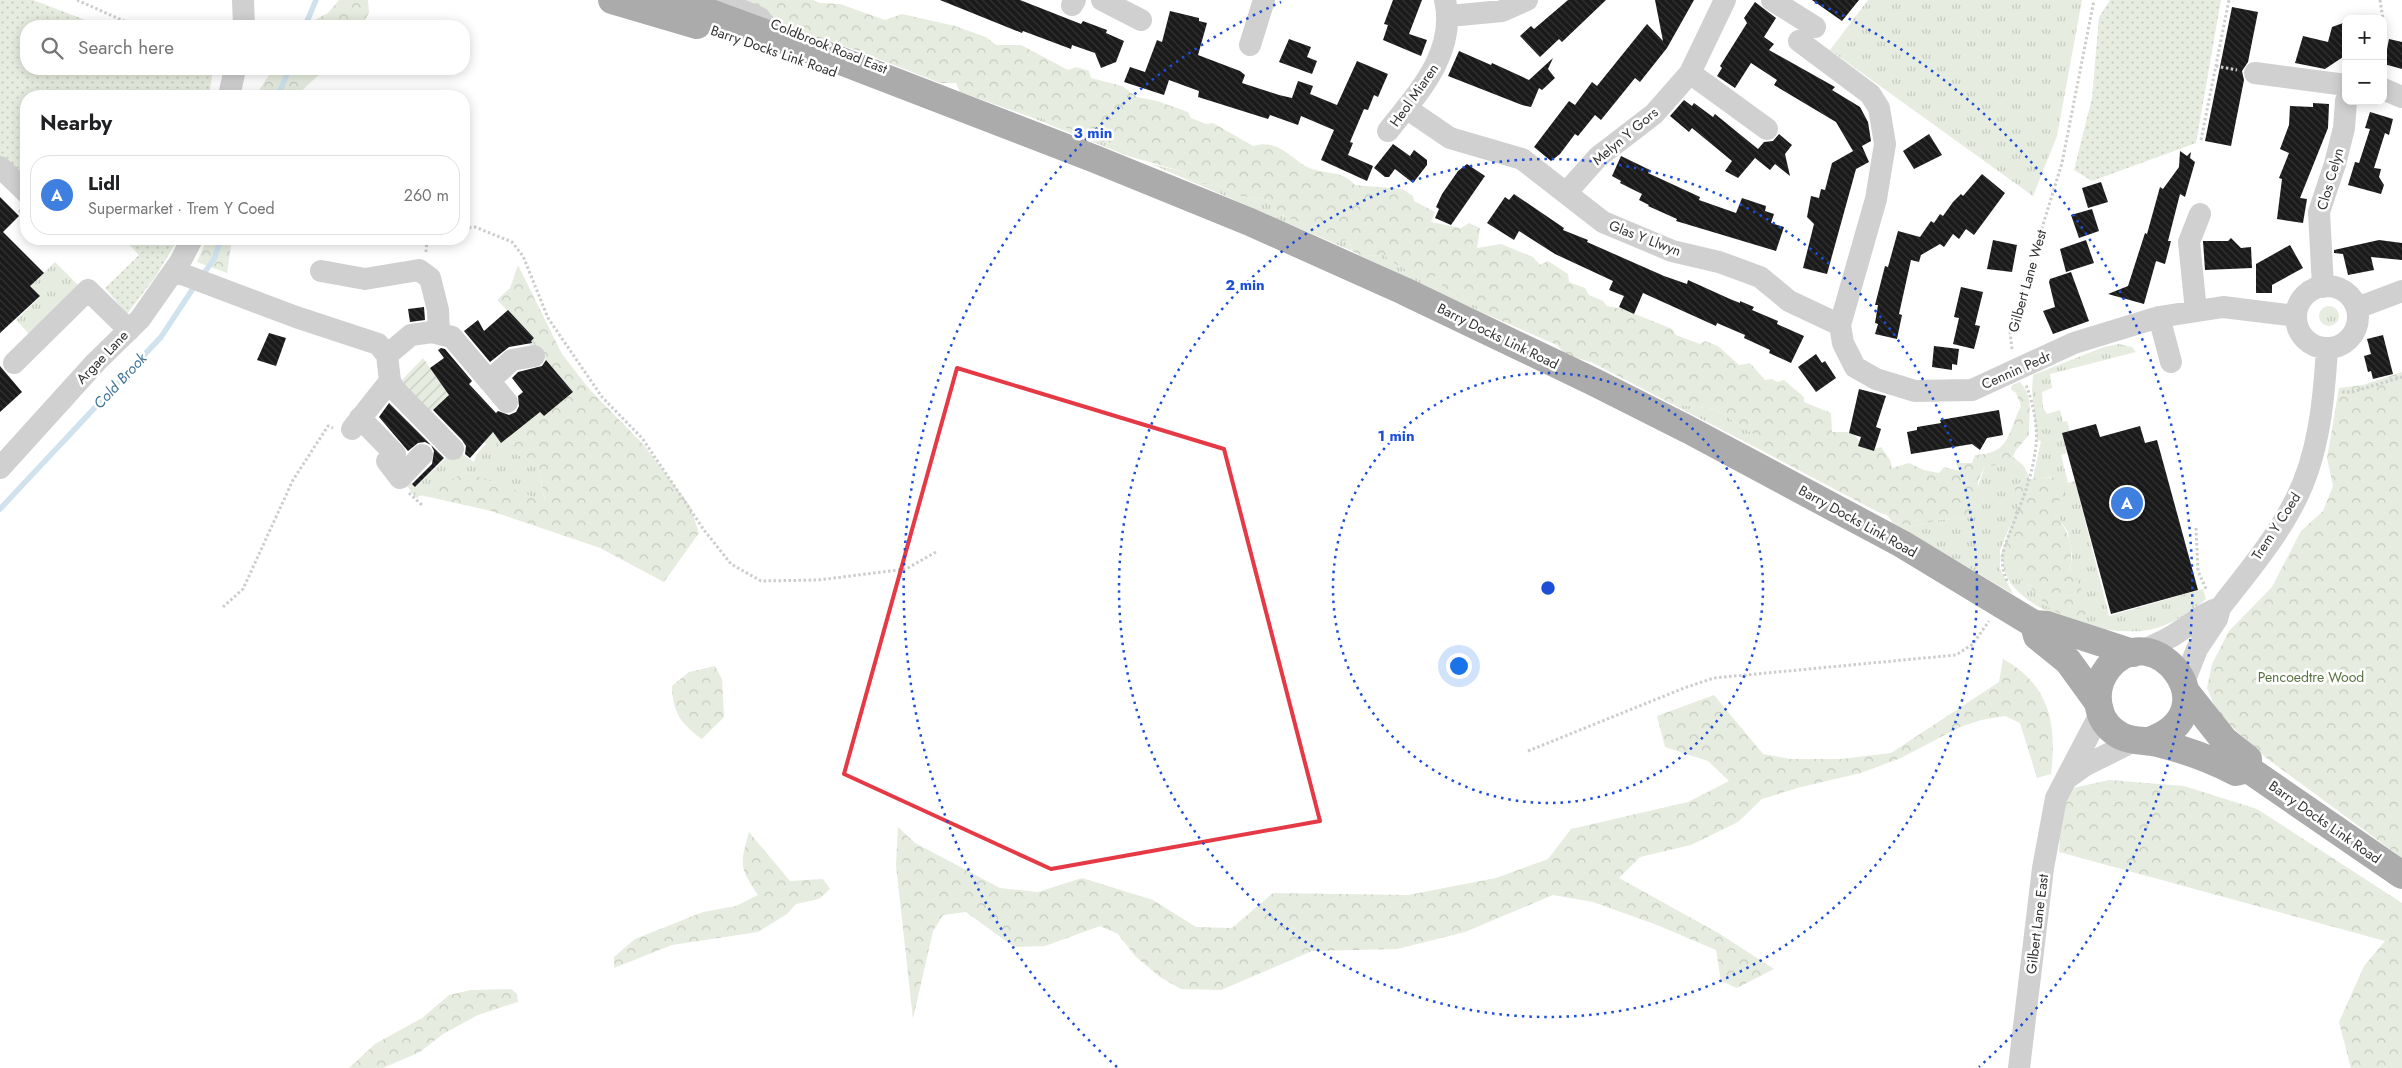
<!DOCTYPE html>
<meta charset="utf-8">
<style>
body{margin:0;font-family:Jost,sans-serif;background:#f6f6f6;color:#202124}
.controls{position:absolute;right:15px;top:15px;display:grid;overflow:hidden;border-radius:10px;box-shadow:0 2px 12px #0003}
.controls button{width:45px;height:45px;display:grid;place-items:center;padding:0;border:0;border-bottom:1px solid #e0e0e0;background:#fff;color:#202124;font:25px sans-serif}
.you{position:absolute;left:1458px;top:665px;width:18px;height:18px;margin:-12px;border:4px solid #fff;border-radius:50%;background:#1a73e8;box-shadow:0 0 0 8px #1a73e833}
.badge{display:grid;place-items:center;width:32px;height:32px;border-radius:50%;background:#0f766e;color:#fff;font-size:16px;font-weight:700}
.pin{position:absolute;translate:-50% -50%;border:2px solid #fff;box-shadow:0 1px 5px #0006}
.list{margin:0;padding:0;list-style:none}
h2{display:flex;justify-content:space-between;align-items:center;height:65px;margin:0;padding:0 20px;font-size:21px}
h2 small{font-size:16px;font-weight:400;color:#757577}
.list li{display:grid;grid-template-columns:32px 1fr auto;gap:15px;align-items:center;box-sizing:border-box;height:80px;margin:0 10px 10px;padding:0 10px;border:1px solid #e0e0e0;border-radius:20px}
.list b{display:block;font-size:19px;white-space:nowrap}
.list p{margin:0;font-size:16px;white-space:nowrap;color:#757577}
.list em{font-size:16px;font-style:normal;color:#757577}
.icon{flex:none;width:28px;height:28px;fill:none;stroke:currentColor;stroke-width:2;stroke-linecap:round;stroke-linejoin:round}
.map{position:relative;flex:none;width:2402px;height:1068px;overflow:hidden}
.search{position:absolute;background:#fff;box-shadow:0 2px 12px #0003;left:20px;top:20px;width:450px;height:55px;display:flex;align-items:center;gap:12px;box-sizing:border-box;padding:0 18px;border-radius:20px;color:#757577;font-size:19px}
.panel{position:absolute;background:#fff;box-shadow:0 2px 12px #0003;left:20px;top:90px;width:450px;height:155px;border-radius:20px}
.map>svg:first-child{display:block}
.grass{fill:url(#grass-tufts)}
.forest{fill:url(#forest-crowns)}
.park{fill:url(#park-dots)}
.garden{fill:url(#garden-furrows)}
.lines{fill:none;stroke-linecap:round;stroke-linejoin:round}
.stream{stroke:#cfe2ee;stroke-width:5.5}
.building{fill:url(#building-back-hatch)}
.path{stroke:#cdcdcd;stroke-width:3;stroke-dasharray:2.5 2.5;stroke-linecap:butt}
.minor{stroke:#d0d0d0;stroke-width:22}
.major{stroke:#ababab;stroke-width:28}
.marked{fill:none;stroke:#e63946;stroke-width:4;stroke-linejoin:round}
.ring{fill:none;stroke:#1d4ed8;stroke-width:2.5;stroke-dasharray:2.5 5}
.labels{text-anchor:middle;stroke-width:5;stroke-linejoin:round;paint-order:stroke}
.street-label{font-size:14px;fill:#333;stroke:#fff}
.park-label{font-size:14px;fill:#56703f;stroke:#fff}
.water-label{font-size:15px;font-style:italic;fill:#3f7597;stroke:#fff}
.centre{fill:#1d4ed8;stroke:#fff;stroke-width:2.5}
.ring-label{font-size:15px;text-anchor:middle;font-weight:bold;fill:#1d4ed8;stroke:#fff;stroke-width:5;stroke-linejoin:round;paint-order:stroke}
</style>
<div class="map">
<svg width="2402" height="1068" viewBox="0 0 2402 1068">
<defs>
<pattern id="grass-tufts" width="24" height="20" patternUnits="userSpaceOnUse" patternTransform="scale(1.25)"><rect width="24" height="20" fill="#e6ecdf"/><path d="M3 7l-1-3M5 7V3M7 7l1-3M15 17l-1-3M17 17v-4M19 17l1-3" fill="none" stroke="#c6cbc0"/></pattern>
<pattern id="forest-crowns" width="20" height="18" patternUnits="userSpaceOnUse" patternTransform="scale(1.25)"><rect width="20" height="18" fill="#e6ecdf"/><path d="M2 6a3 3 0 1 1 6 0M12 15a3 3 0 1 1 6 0" fill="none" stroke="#c6cbc0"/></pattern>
<pattern id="park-dots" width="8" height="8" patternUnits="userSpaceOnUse" patternTransform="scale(1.25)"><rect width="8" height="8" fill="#e6ecdf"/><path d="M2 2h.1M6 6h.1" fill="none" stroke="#c6cbc0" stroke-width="1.8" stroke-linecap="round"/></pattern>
<pattern id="garden-furrows" width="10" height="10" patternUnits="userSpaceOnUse" patternTransform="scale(1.25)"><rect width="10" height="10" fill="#e6ecdf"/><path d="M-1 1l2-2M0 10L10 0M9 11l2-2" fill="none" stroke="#c6cbc0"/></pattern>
<pattern id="building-back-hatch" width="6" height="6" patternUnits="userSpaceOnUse" patternTransform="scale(1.25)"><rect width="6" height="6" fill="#1a1a1a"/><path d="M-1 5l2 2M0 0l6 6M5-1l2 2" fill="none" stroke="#333"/></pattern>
</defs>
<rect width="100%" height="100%" fill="#fff"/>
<!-- grass -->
<path class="grass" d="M1868,0H2082L2057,136L2033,196L1830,50Z
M1032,114L1066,128L1084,132L1095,141L1123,146L1128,156L1028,116Z
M1151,164L1184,172L1187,179L1223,187L1240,196L1266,199L1281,214L1305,226L1349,240L1352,251Z
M1384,255L1397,265L1439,275L1443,289L1476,305L1481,312L1361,256Z
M55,262L79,286L29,334L16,320L40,297L30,286Z
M2319 316a10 10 0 1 1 20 0a10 10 0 1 1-20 0Z
M2119,344L2132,347L2136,352L2050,374L2052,388L2042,392L2043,408L2047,414L2060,410L2063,422L2067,421L2070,431L2062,433L2067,453L2061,455L2068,483L2075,481L2109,616L2203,589L2206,599C2191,612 2173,624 2153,629C2112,640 2005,612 2003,561L2019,569L2022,580L2042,598L2070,574L2072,555L2068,532L2053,510L2051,477L2033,478L2041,441L2037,440L2032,391L2033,375L2104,347Z
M1672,404L1715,409L1755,435V447Z
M485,422L501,443L496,445L538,464L545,502L466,472L416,498L404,482L406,478L416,487L455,449L474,462L476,455L486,444L476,433Z
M2013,457L2023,465L2028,474L2015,488L2019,504L2000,550V569L2013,594L1893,523L1915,526L1939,520L1967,518L1985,466L2008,465Z"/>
<!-- forest -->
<path class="forest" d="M339,0H368L369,13L361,26H303L328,13Z
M717,0H813L820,3L840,4L885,20L902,14L955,26L986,37L996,45H1021L1068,70L1076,67L1089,71L1091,78L1122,86L1137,97L1157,101L1188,112L1191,118L1206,124L1213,123L1253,146C1277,139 1287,155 1305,166C1321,175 1342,169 1355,185L1402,189L1413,196L1414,201L1435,212L1431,222L1461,228L1469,223L1480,228L1477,248L1501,244L1533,257L1540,265L1548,261L1568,274L1569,282L1585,288L1589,295L1603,301L1607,306L1623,309L1672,329L1676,335L1700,344L1705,341L1718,346L1739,365L1750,363L1765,380L1772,379L1777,382L1784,380L1804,397V402L1831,413L1832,432H1847L1856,436L1861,445L1870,450L1881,447L1890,460L1892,468L1909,463L1924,470L1939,473L1944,467L1960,471L1956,463H1972L1975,455C2011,454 2008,431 2021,406L2016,393L2011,389L2012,385L2020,382C2035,400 2028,414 2029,435L2016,450L2009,465L1985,466L1978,481L1977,508L1967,518L1939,520L1915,526L1893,523L1887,515L1878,512L1755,447V435L1715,409L1672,404L1591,362L1566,355L1557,345L1481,312L1476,305L1443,289L1439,275L1426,279L1397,265L1384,255L1361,256L1352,251L1349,240L1337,241L1305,226L1281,214L1266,199L1240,196L1223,187L1187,179L1184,172L1128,156L1123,146L1095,141L1084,132L1066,128L1032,114L1028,116L960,92L956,83H940L856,50L799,34Z
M273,69H325L296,96H255Z
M207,239H232L227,273L197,262Z
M518,265L562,354L590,390L643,444L690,506L699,533L664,582L600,548L491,511L420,495L466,472L545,501L538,464L495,445L540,412L544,416L573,392L541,354L528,343L534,338L497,300L510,288Z
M2402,372V858L2265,757L2218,714L2207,688L2212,664L2229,631L2272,587L2301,531L2323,511L2333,486L2327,458L2339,388L2363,385Z
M2028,474L2029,480L2036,477L2058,478L2065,491L2053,510C2071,536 2073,543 2070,574L2078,581L2090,613C2069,621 2060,615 2042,603V598L2022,580L2019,569L2004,563L2000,557C2008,539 2010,521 2019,504L2016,502L2015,488Z
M2003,659C2050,685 2057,724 2051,774L2037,778L2020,723L2005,716L1981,720L1960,727L1901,758L1861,773L1801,787L1762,799L1738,822L1691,845L1640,857L1619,878L1720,934L1774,969L1737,988L1721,981L1716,950L1657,925L1593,902L1553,895L1465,932L1397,949L1312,951L1221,990L1181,989L1160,977L1135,956L1118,934L1100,926L1045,946L1014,947L966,912L943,915L933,931L913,1019L896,865L898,827L915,843L1000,888L1038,892L1082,878L1153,900L1196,927L1232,928L1273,893L1408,895L1496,878L1548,859L1571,829L1688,802L1729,781L1708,761L1665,747L1657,716L1714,695L1763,754L1791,759H1841L1891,753L1999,682Z
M715,666L722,679L724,717L702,739C682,725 672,712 672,686L689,672Z
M2109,780L2184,786L2257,809L2402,903V1068H2351L2339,1022L2364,966L2385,941L2059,852L2062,808L2073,788Z
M749,832L790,881L823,879L830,889L819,899L796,904L787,914L758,932L672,945L614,968V957L635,939L703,912L736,906L758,895C739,867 740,865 749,832Z
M511,989L517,994L518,1002L478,1015L443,1034L420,1052L383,1068H349L375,1044L422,1018L449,995L471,990Z"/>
<!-- park -->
<path class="park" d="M0,0H33L101,26H26V69H210L213,70L209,96H26V209L0,179Z
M2110,0H2221L2196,143L2092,181L2074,170L2092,98L2099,17Z
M124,239H178L156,276L127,314L105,288L139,255Z"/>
<!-- garden -->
<path class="garden" d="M423,358L440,382L444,380L465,393L442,414L435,408L428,414L401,381Z"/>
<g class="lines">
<!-- stream -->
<path class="stream" d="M305,26L316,0
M278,96L289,69
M202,276L214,259L221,239
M0,509L161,337L196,284"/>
</g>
<!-- building -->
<path class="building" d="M940,0H1020L1081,24L1083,21L1107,30L1106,33L1124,41L1116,62L1101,68L1095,53L1072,45L1071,49L1023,31L1022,33Z
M1393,0H1422L1409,34L1427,40L1421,56L1383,40L1388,25L1384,24Z
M1568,0H1606L1562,42L1559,39L1540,57L1520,36L1531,26L1534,29Z
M1655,0H1694L1667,48L1640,82L1635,78L1601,120L1595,115L1578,136L1575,134L1560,154L1551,161L1534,147L1569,101L1575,105L1592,82L1597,86L1647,24L1663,41Z
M1812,0H1859L1842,21Z
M1755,2L1776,18L1764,37L1774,44L1769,50L1835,87L1832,90L1860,107L1868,122L1871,141L1853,151L1836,122L1774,85L1777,80L1751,63L1735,88L1717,76L1722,68L1720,66L1747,23L1744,18Z
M2232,7L2258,12L2248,62L2242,71L2244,80L2231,146L2205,141Z
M1170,11L1199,18V21L1207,23L1198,55L1240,71L1245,75L1242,83L1279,95L1292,98L1298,81L1313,86L1310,94L1337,105L1357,61L1388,74L1378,97L1374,95L1368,110L1364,109L1350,142L1353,143L1348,155L1373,166L1367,181L1321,160L1334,130L1301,116L1298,125L1270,115L1268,119L1198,97L1199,91L1169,80L1164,95L1124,82L1130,67L1145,72L1157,40L1162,42Z
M2346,22V55L2325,69L2295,63L2303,36L2328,42L2332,27Z
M1289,39L1311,47L1307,57L1317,61L1312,74L1279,62Z
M2389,39L2402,42V69L2384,64Z
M1459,51L1491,65L1492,63L1529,80L1553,58L1548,69L1555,78L1542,90L1539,88L1531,107L1522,105L1448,76Z
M1684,100L1692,106L1694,103L1713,117L1715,114L1758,149L1764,142L1773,141L1779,134L1792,145L1785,154L1790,176L1775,164L1770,170L1755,158L1738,178L1725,171L1732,161L1692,128L1689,132L1670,116Z
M2313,103L2329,104L2328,128L2300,198L2307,199L2303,223L2277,219L2282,179L2279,178L2289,153L2280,149L2289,125L2290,106L2313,107Z
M2370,112L2393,119L2389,135L2385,133L2374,168L2381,169L2379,177L2384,185L2381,194L2348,185L2355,162L2359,163L2370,129L2365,128Z
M1929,134L1942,155L1914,169L1903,151Z
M1393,144L1410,156L1414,150L1427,160V165L1413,183L1395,169L1389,177H1385L1374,168Z
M1862,146L1869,162L1856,169L1827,274L1803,268L1814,224L1807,217L1811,196L1819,198L1821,189L1825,190L1832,163Z
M2180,151L2187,156L2191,152L2190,158L2195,162L2185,197L2180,194L2168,241H2171L2165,264L2156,261L2144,304L2108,294L2128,286L2145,233L2147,234L2160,187L2163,189L2179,167Z
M1621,156L1650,170L1648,173L1700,197L1699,200L1736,213L1742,198L1766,206L1765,211L1774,214L1771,223L1784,227L1776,251L1676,221L1677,219L1648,206L1649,205L1639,200L1642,194L1620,183L1621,181L1612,176Z
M1467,164L1485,176L1451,225L1435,218L1439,209L1436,207L1442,194L1458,171Z
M1982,174L2005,193L1974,235L1966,229L1959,239L1953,234L1944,247L1940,244L1921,255L1919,262L1911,260L1899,314L1902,315L1897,339L1875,334L1878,324L1875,323L1878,305H1875L1885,266L1888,267L1898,231L1920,237L1931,221L1934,223L1940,214L1943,216L1953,202L1961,194L1963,196Z
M2101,182L2108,202L2088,208L2082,188Z
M1514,194L1564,228L1563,230L1588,240L1587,242L1664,276L1687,284L1688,280L1730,299L1740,303V301L1754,307L1752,310L1778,321L1777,324L1804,336L1791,363L1769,353L1770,350L1744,338L1745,335L1717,323L1716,326L1643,293L1634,314L1619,307L1624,296L1609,290L1613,281L1555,254L1519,231L1514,240L1487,223L1505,197L1509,200Z
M0,197L19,216L3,232L44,273L30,286L40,296L0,333Z
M2092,209L2099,231L2079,238L2071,215Z
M2231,238L2241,248L2251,247L2252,268L2205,270L2203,241H2228Z
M1993,240L2017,245L2012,272L1987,269Z
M2086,240L2094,263L2066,272L2060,249Z
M2379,240L2402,243V260L2371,257L2374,270L2348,275L2343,254L2334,253V250Z
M2290,245L2303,268L2272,285V293H2256V264Z
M2071,272L2089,321L2053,334L2043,311L2055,307L2049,282L2050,279Z
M1961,287L1983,292L1975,325L1980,326L1974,349L1953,344L1959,318L1954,317Z
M424,307L425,320L410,322L408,309Z
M508,310L534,338L531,341L532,343L509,347L490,362L464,331L478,320L484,331Z
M269,333L286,338L276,366L257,360Z
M2383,335L2393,374L2373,379L2371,371L2368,372L2364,356L2371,354L2367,339Z
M1934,346L1959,349L1957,365L1952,364V370L1932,367Z
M441,348L445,349L472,381L469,384L496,413L498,411L509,415L516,412L519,406L518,396L523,392L512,378L518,372L542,366L546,360L573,392L544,416L540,412L501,443L493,432L470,458L465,454L466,446L462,440L433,410L449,395L430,368L444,358L438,350Z
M1816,354L1822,363L1825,361L1836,378L1816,392L1798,367Z
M0,366L22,392L0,412Z
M1859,389L1886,396L1876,427L1881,429L1874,451L1858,446L1861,437L1849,433Z
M389,403L444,458L415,487L412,484L432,464L434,451L431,445L425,442L418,443L408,451L379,417Z
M1999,410L2003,435L1987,438L1980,450L1972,444L1911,454L1907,432L1917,430V427L1941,423L1940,420Z
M2096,424L2100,437L2140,426L2145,443L2157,440L2198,590L2111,614L2062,433Z"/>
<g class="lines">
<!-- path -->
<path class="path" d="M77,0L135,26
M2380,0L2383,19
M2383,21V23
M2216,66L2237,70
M2201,140L2229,0
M19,210L26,216
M464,228L475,227L512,242L523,256L548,318L602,397L642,438L704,530L731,564L761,581L818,580L906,569L936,552
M426,252L427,239
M2012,349L2010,332L2062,163L2094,0
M2342,392H2352L2402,377
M409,493L423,506
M2196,528L2198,571L2207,591
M2007,581C1996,555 2007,543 2015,519C2023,499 2032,475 2035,453C2039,432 2034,405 2026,385
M223,607L243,589L293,480L328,426L333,428
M1528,751L1684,688L1714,678L1956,655L1973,644L1989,621"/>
<!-- minor -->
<path class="minor" d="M243,0L244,26
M717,0L760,18
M1102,0L1141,20
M1772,0L1815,27
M1072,5L1075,0
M1449,16L1502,11L1527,0
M1799,41L1870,94L1879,108L1885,144L1876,199L1840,325L1843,343L1855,367L1876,379L1915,391L1972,390L2074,343L2159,317L2223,307L2296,316
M1250,45L1264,0
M1690,73L1767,129
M2255,73L2346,85
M2383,89L2402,97
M229,96L235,69
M1406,108L1450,138L1522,159L1603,222L1672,251L1719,262L1760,277L1789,301L1840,325
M1388,131C1418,93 1457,52 1445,0
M0,167L26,192
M1566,193L1598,157L1654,114L1690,73L1725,0
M174,271L296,317L378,344L387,355L390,381L394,389L453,449
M321,271L365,279L419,270L430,278L438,310L439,334
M2296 317a31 31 0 1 1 62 0a31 31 0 1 1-62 0Z
M2323,287L2319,212L2335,164L2344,128L2346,101
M2357,308L2402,291
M2196,311L2189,242L2200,214
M2159,317L2171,362
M387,355L411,335L432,332L452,337L507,402
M14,363L88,290L129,330
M489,381L512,360L534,356
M360,418L395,454L387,461L400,478L422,455
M352,429L390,381
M0,468L96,362L140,319L180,262L192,239
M2138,652C2154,646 2169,639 2183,629C2196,621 2205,612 2220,608
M2184,682L2197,649L2217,619L2220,608C2246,574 2276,539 2295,501C2319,455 2324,399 2327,348
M2066,779L2084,766L2134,741
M2019,1068L2043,868L2056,798L2100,714"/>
<!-- major -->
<path class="major" d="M612,0L697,25
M675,0L841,61L1095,159L1250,222L1404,291L1594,382L1689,430L1902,544L2034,624L2047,625L2133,653
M2034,624L2037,636L2068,661L2097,701
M2186,692L2224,740L2248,759V769
M2149,741C2234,712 2153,612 2108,668C2098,681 2095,695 2100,711C2102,721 2111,731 2121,736C2133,742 2145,740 2158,743C2186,750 2211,759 2236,772L2248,769L2402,875"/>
</g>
<!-- marked area -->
<path class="marked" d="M957,368L1224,449L1320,821L1051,869L844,774Z"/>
<!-- distance rings -->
<g class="ring">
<circle cx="1548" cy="588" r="215"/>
<circle cx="1548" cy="588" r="429"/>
<path d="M1117 1067A644 644 0 0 1 1281 2M1815 2A644 644 0 0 1 1979 1067"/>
</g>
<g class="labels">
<!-- street labels -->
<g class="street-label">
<text transform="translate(829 46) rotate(22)" y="5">Coldbrook Road East</text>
<text transform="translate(774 51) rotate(19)" y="5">Barry Docks Link Road</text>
<text transform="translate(1414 95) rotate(-55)" y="5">Heol Miaren</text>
<text transform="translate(1625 136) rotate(-40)" y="5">Melyn Y Gors</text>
<text transform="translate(2330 179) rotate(-74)" y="5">Clos Celyn</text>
<text transform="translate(1645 238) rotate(21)" y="5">Glas Y Llwyn</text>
<text transform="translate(2027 281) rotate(-74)" y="5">Gilbert Lane West</text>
<text transform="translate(1498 336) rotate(26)" y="5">Barry Docks Link Road</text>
<text transform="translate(102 357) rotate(-46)" y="5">Argae Lane</text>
<text transform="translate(2016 370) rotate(-24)" y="5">Cennin Pedr</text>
<text transform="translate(1858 521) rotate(29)" y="5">Barry Docks Link Road</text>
<text transform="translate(2276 526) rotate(-57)" y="5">Trem Y Coed</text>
<text transform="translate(2325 822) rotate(35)" y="5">Barry Docks Link Road</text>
<text transform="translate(2037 924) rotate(-83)" y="5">Gilbert Lane East</text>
</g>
<!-- park labels -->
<g class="park-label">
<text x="2311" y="682">Pencoedtre Wood</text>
</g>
<!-- water labels -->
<g class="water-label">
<text transform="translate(120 381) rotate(-47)" y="5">Cold Brook</text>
</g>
</g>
<circle cx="1548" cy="588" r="8" class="centre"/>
<g class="ring-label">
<text x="1093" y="138">3 min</text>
<text x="1245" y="290">2 min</text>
<text x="1396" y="441">1 min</text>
</g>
</svg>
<div class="controls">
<button>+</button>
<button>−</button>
</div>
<div class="you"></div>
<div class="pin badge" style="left:2127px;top:503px;background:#3f7fe0">A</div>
<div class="search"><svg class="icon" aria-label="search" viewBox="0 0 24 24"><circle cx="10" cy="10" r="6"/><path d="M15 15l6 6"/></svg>Search here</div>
<section class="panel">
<h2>Nearby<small></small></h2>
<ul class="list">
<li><span class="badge" style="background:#3f7fe0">A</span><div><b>Lidl</b><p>Supermarket · Trem Y Coed</p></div><em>260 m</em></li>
</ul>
</section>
</div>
